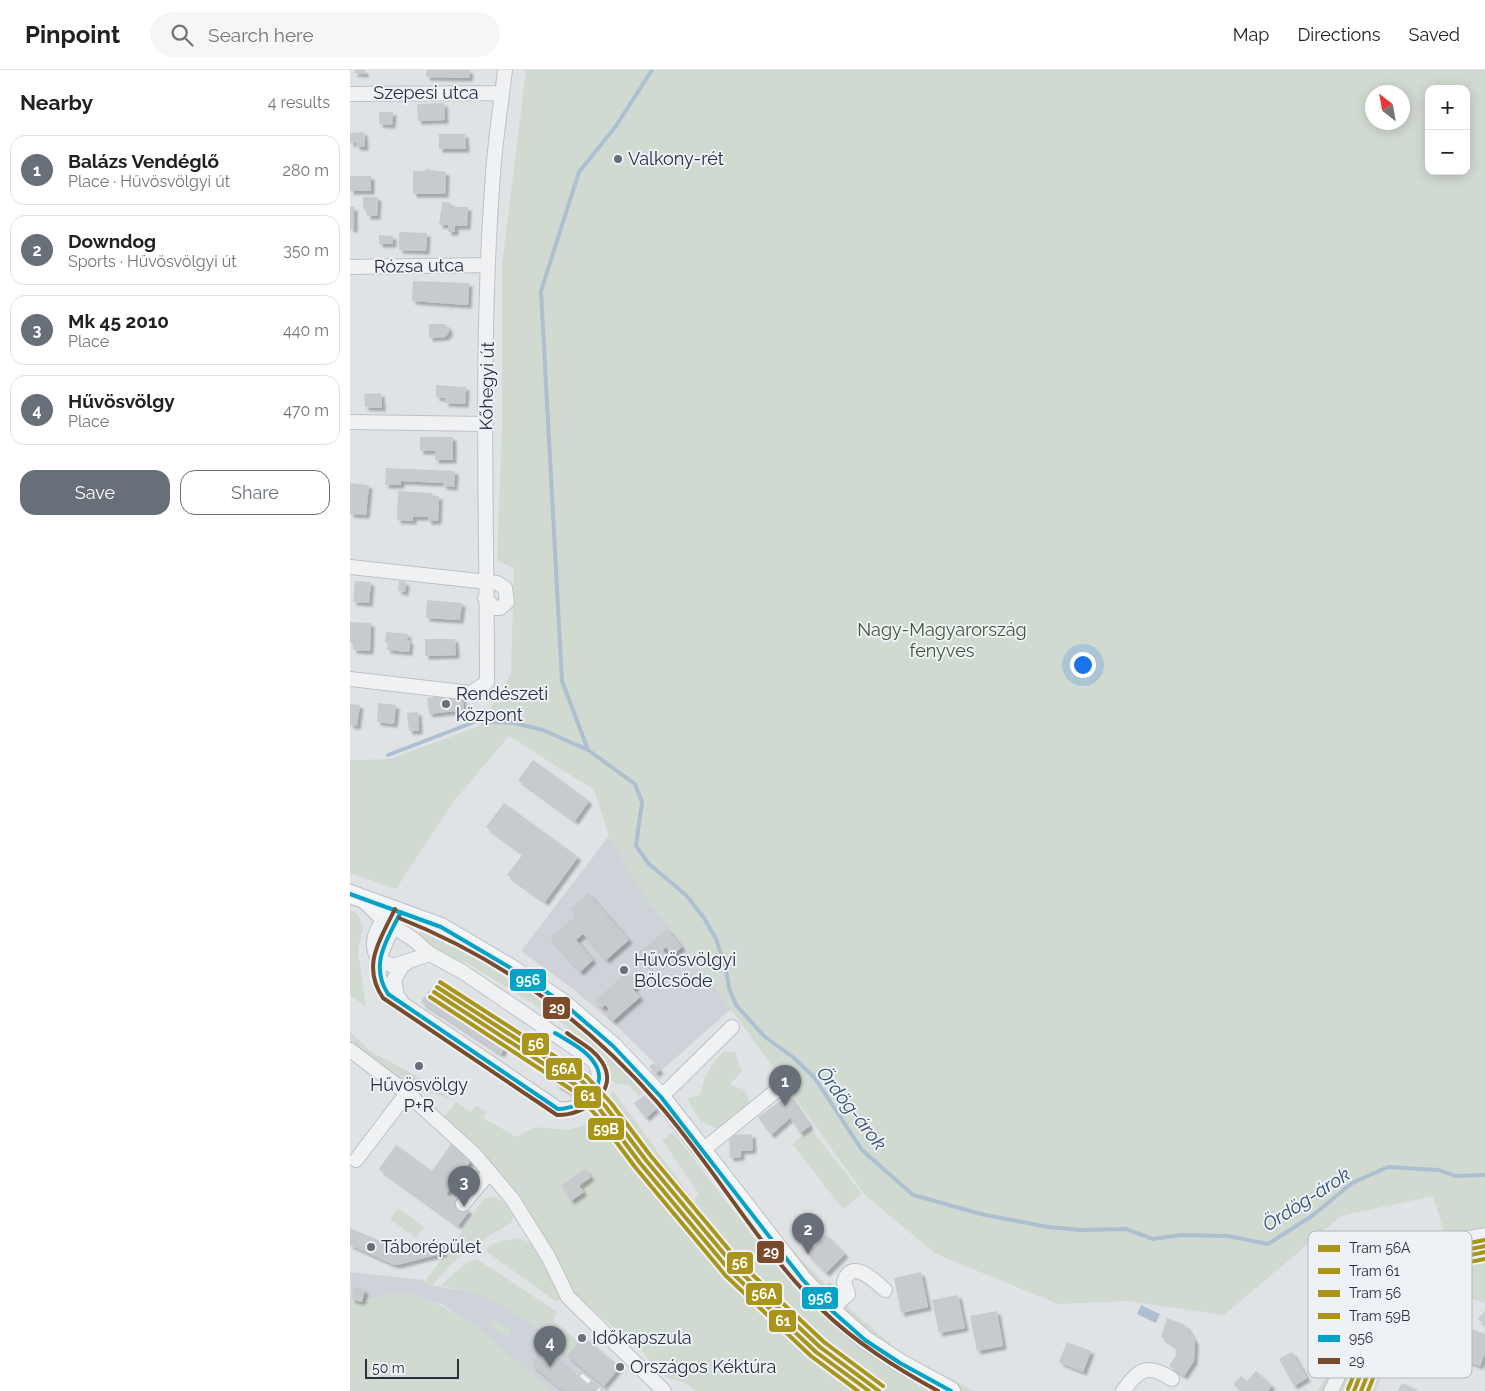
<!DOCTYPE html>
<meta charset="utf-8">
<style>
body{margin:0;font-family:Raleway,sans-serif;background:#f6f6f6;color:#202124}
.controls{position:absolute;right:15px;top:15px;display:grid;overflow:hidden;border-radius:10px;box-shadow:0 2px 12px #0003}
.controls button{width:45px;height:45px;display:grid;place-items:center;padding:0;border:0;border-bottom:1px solid #e0e0e0;background:#fff;color:#202124;font:25px sans-serif}
.compass{position:absolute;left:1015px;top:15px;width:45px;height:45px;border-radius:50%;background:#fff;box-shadow:0 2px 12px #0003;rotate:329deg}
.scale{position:absolute;left:15px;bottom:12px;width:94px;box-sizing:border-box;padding-left:5px;border:2px solid #27303f;border-top:0;font-size:14px;line-height:18px;white-space:nowrap;color:#27303f;-webkit-text-stroke:4px #eef1f5;paint-order:stroke}
.you{position:absolute;left:732px;top:594px;width:18px;height:18px;margin:-12px;border:4px solid #fff;border-radius:50%;background:#1a73e8;box-shadow:0 0 0 8px #1a73e833}
.badge{display:grid;place-items:center;width:32px;height:32px;border-radius:50%;background:#686f79;color:#fff;font-size:16px;font-weight:700}
.pin{position:absolute;translate:-50% -41px;filter:drop-shadow(0 1px 2px #0008)}
.pin::after{content:'';position:absolute;top:26px;width:18px;height:15px;background:inherit;clip-path:polygon(0 0,100% 0,50% 100%)}
.list{margin:0;padding:0;list-style:none}
h2{display:flex;justify-content:space-between;align-items:center;height:65px;margin:0;padding:0 20px;font-size:21px}
h2 small{font-size:16px;font-weight:400;color:#757577}
.list li{display:grid;grid-template-columns:32px 1fr auto;gap:15px;align-items:center;box-sizing:border-box;height:70px;margin:0 10px 10px;padding:0 10px;border:1px solid #e0e0e0;border-radius:15px}
.list b{display:block;font-size:19px;white-space:nowrap}
.list p{margin:0;font-size:16px;white-space:nowrap;color:#757577}
.list em{font-size:16px;font-style:normal;color:#757577}
.actions{display:flex;gap:10px;padding:15px 20px}
.actions a{flex:1;padding:11px 0;border:1px solid #686f79;border-radius:15px;text-align:center;font-size:18px;color:#686f79}
.actions .main{background:#686f79;color:#fff}
.icon{flex:none;width:28px;height:28px;fill:none;stroke:currentColor;stroke-width:2;stroke-linecap:round;stroke-linejoin:round}
.map{position:relative;flex:none;width:1135px;height:1321px;overflow:hidden}
header{display:flex;align-items:center;gap:30px;box-sizing:border-box;height:70px;padding:0 25px;background:#fff;border-bottom:1px solid #e0e0e0}
header strong{font-size:24px}
nav{display:flex;gap:28px;margin-inline-start:auto;font-size:18px}
.search{width:350px;height:45px;background:#f6f6f6;display:flex;align-items:center;gap:12px;box-sizing:border-box;padding:0 18px;border-radius:28px;color:#757577;font-size:19px}
main{display:flex}
aside{flex:1;background:#fff}
.map>svg:first-child{display:block}
.built{fill:#ced2d9}
.green{fill:#d1dad1;fill-rule:evenodd}
.water{fill:#aebfd1}
.lines{fill:none;stroke-linecap:round;stroke-linejoin:round}
.stream{stroke:#aebfd1;stroke-width:4}
.building{fill:#c8cbce;filter:url(#shadow)}
.minor-casing{stroke:#bec1c4;stroke-width:16}
.major-casing{stroke:#bcbfc3;stroke-width:20}
.minor{stroke:#f0f1f2;stroke-width:14}
.major{stroke:#f4f5f6;stroke-width:18}
.tram{stroke:#c9cbce;stroke-width:1}
.rail-casing{stroke:#c9cbce;stroke-width:5.5}
.rail{stroke:#eef1f5;stroke-width:4;stroke-dasharray:11;stroke-linecap:butt}
.bus-1-casing{stroke:#eef1f5;stroke-width:8}
.bus-2-casing{stroke:#eef1f5;stroke-width:8}
.bus-1{stroke:#02a3c7;stroke-width:4}
.bus-2{stroke:#7a4b2a;stroke-width:4}
.tram-1-casing{stroke:#eef1f5;stroke-width:8}
.tram-2-casing{stroke:#eef1f5;stroke-width:8}
.tram-3-casing{stroke:#eef1f5;stroke-width:8}
.tram-4-casing{stroke:#eef1f5;stroke-width:8}
.tram-1{stroke:#a99519;stroke-width:4}
.tram-2{stroke:#a99519;stroke-width:4}
.tram-3{stroke:#a99519;stroke-width:4}
.tram-4{stroke:#a99519;stroke-width:4}
.poi-dot{fill:#686f79;stroke:#eef1f5;stroke-width:2}
.labels{text-anchor:middle;stroke-width:4;stroke-linejoin:round;paint-order:stroke}
.street-label{font-size:18px;fill:#27303f;stroke:#eef1f5}
.poi-label{font-size:18px;fill:#27303f;stroke:#eef1f5;text-anchor:start}
.park-label{font-size:18px;fill:#3c5a35;stroke:#eef1f5}
.water-label{font-size:19px;font-style:italic;fill:#324f72;stroke:#eef1f5}
.key{fill:#eef1f5;stroke:#b2b7be;stroke-width:1}
.key-label{font-size:14px;fill:#27303f}
.line-badge{stroke:#eef1f5;stroke-width:2}
.badge-label{font-size:14px;text-anchor:middle;font-weight:bold;fill:#fff}
</style>
<header>
<strong>Pinpoint</strong>
<div class="search"><svg class="icon" aria-label="search" viewBox="0 0 24 24"><circle cx="10" cy="10" r="6"/><path d="M15 15l6 6"/></svg>Search here</div>
<nav><a>Map</a><a>Directions</a><a>Saved</a></nav>
</header>
<main>
<aside>
<h2>Nearby<small>4 results</small></h2>
<ul class="list">
<li><span class="badge">1</span><div><b>Balázs Vendéglő</b><p>Place · Hűvösvölgyi út</p></div><em>280 m</em></li>
<li><span class="badge">2</span><div><b>Downdog</b><p>Sports · Hűvösvölgyi út</p></div><em>350 m</em></li>
<li><span class="badge">3</span><div><b>Mk 45 2010</b><p>Place</p></div><em>440 m</em></li>
<li><span class="badge">4</span><div><b>Hűvösvölgy</b><p>Place</p></div><em>470 m</em></li>
</ul>
<div class="actions"><a class="main">Save</a><a>Share</a></div>
</aside>
<div class="map">
<svg width="1135" height="1321" viewBox="0 0 1135 1321">
<defs>
<filter id="shadow"><feDropShadow dx="3.5" dy="3.5" stdDeviation="1" flood-color="#0004"/></filter>
</defs>
<rect width="100%" height="100%" fill="#e0e3e6"/>
<!-- built -->
<path class="built" d="M259,766L294,824L381,939L312,1000L269,958L223,919L171,881Z
M0,1202L74,1210V1214L128,1223L154,1235L177,1250L260,1321H201L127,1258L94,1235L55,1223L12,1232L1,1229Z"/>
<!-- green -->
<path class="green" d="M176,0H1135V1233L1073,1211L1063,1223L1026,1321H968L1032,1200C1051,1181 1069,1172 1094,1163L1083,1126L991,1146L874,1245L777,1231L708,1234L586,1184L515,1125L381,939L294,824L259,766L244,720L159,666L104,731L46,819L0,803V690L40,689L129,656L161,604L164,498L147,491L152,355V195ZM1079,19H1116V101H1079ZM1022,22H1052V52H1022Z
M0,840L7,844L13,856L8,882L16,937L0,925Z
M71,859L100,873L214,943L295,1020L289,1026L279,1015L267,1014L258,1008L259,1005L231,969L203,946L115,892L103,890L67,866Z
M0,962L23,983L58,1001L121,1042L126,1035L137,1042L133,1048L167,1067L184,1057L218,1060L241,1053L255,1045L247,1033L263,1021L344,1131L349,1124L312,1070L323,1062L385,1143L429,1193L444,1182L501,1240L550,1282L624,1321H346L333,1312L319,1308L306,1301L294,1283L223,1223L208,1196L91,1051L106,1032L83,1023L64,1020L0,972Z
M374,981L385,982L392,1001L380,1015L393,1019L399,1026L398,1037L368,1059L351,1052L337,1029L350,1025C354,1007 360,994 374,981Z
M461,1059L512,1124L493,1139L442,1074Z
M123,1088L129,1100L122,1112L111,1105Z
M144,1126L155,1134L163,1145L162,1152C133,1170 103,1187 83,1215L73,1214L122,1148L132,1130Z
M48,1138L74,1157L66,1168L40,1149Z
M166,1168L177,1171L183,1176L209,1223L211,1229L205,1231L136,1181L140,1175Z
M127,1189L207,1242L203,1251L229,1272L217,1286C176,1249 147,1223 90,1216L116,1193Z
M0,1221L3,1222L1,1229C20,1234 38,1220 57,1224C114,1235 158,1285 201,1321H0Z
M144,1248L162,1261L158,1268L140,1255Z"/>
<!-- water -->
<path class="water" d="M791,1235L810,1244L806,1253L787,1244Z"/>
<g class="lines">
<!-- stream -->
<path class="stream" d="M238,680L212,611L191,221L229,102L266,56L302,0
M38,685L127,651L164,653L193,660L238,680L285,714L292,732L286,776L299,794L336,825L354,848L366,869L376,900L379,918L386,935L414,966L444,988L464,1007L512,1080L563,1125L635,1145L698,1157L731,1160L776,1159L803,1169L831,1165L878,1166L918,1174L962,1146L1002,1113L1038,1097L1089,1100L1105,1106L1135,1105"/>
</g>
<!-- building -->
<path class="building" d="M5,0H15V4L4,3Z
M77,0H120L119,8L76,7Z
M94,33L95,50L68,51L67,34Z
M29,42H43L42,55L29,54Z
M14,62L15,77H7L6,73H0V63Z
M89,64H115L116,79H89Z
M75,99L96,102L95,124H63V101H75Z
M0,106H21V121H0Z
M13,127H28L27,146H17V139H13Z
M92,132L101,133V137H118L117,156H105V162H98V155H89Z
M0,137H4V159H0Z
M49,162L77,163L76,181L49,180Z
M29,165L43,166V174H29Z
M63,211L119,213L118,235L62,231Z
M79,254H95L99,259V263L95,267L79,268Z
M86,315L116,317L115,334L95,333V328L86,327Z
M31,323L32,338L15,337L14,324Z
M70,367H103V390H85V381H70Z
M36,398L105,401L104,417L93,416V413L51,411V415H35Z
M0,413L19,415L16,445L0,444Z
M48,421L82,423V426H89L88,451H78V447H63V451L47,450Z
M5,511L21,512L19,533L3,532Z
M49,511L56,512L55,522L48,521Z
M77,530L112,533L110,550L76,548Z
M0,552L21,553L20,581L3,580V573L0,572Z
M36,562L58,564L57,570L60,571L59,582L37,580L38,573H35Z
M75,569H105L106,585L75,586Z
M112,624L114,640L79,644L77,628Z
M28,633L46,635L44,654L27,652Z
M0,634L10,635L7,656L0,655Z
M68,642L69,661H59L57,643Z
M183,690L239,731L225,751L168,710Z
M154,733L228,787L195,832L157,805L173,784L136,757Z
M238,823L279,870L256,890L233,864L226,870L243,890L230,902L200,868L226,845L220,839Z
M317,859L332,877L322,885L316,877L313,880L318,887L311,894L306,888L297,895L287,884Z
M276,903L287,915L283,919L290,927L263,951L255,943L259,939L255,935L252,938L245,931Z
M80,919L159,971L151,984L71,932Z
M304,993L310,1000L306,1004L299,997Z
M212,1006L230,1016L224,1025L206,1015L207,1009Z
M295,1025L306,1039L296,1048L284,1033Z
M439,1025L460,1056L450,1063L440,1048L421,1065L408,1047Z
M402,1064L403,1080L391,1081V1087L380,1088L379,1065Z
M102,1073L123,1088L96,1124L119,1141L108,1156L29,1099L46,1075L82,1101Z
M235,1099L241,1107L229,1116L234,1122L221,1131L211,1116Z
M0,1158L49,1179L91,1171L94,1183L47,1195L42,1194L0,1175Z
M1046,1160L1055,1172L1036,1186L1027,1174L1030,1172L1028,1169L1039,1161L1041,1164Z
M476,1165L495,1184L476,1203L457,1184Z
M571,1202L578,1237L551,1243L544,1208Z
M480,1212L489,1224L483,1228L474,1216Z
M4,1217L15,1220L12,1232L1,1229Z
M608,1225L615,1258L589,1263L582,1230Z
M647,1241L653,1276L627,1281L620,1246Z
M1135,1241V1254L1128,1249Z
M817,1248L835,1255L845,1271L844,1291L834,1306L819,1296L826,1285L825,1276L811,1267Z
M1119,1258L1135,1264V1283L1130,1296L1108,1288Z
M233,1266L270,1297L254,1316L217,1286Z
M717,1272L741,1281L733,1302L709,1292Z
M194,1278L244,1321H213L181,1294Z
M942,1282L957,1308L944,1316L929,1289Z
M906,1301L922,1316L918,1321H891L883,1314L891,1306L897,1311Z
M1052,1313L1064,1318L1062,1321H1048Z"/>
<g class="lines">
<!-- minor casing -->
<g class="minor-casing">
<path id="minor" d="M0,24L152,23
M0,197L138,195
M0,352L136,354
M0,497L147,513L155,518L157,532L150,538H144L135,528
M0,609L121,623L137,612C137,444 130,274 143,105C145,70 151,35 155,0
M13,830L33,850L63,869L80,884L113,902L244,991C259,1016 235,1043 208,1039L38,924C15,898 39,868 51,842
M41,846C25,854 19,875 29,890L43,896L80,884
M52,933L47,925L44,910L52,896L58,892
M0,980L57,1023L125,1085L163,1130L199,1188L218,1227L314,1321
M311,1027L382,957
M353,1080L426,1021
M6,1090L57,1023
M113,1134L139,1103
M481,1240L498,1224L494,1212C501,1187 525,1211 535,1220
M773,1321C789,1299 797,1293 822,1309
M981,1321C1004,1275 1029,1200 1079,1179C1096,1171 1117,1169 1135,1165"/>
</g>
<!-- major casing -->
<g class="major-casing">
<path id="major" d="M0,824L91,857L159,897L213,933L263,976L311,1027L453,1210L481,1240L515,1270L550,1293L601,1321"/>
</g>
<!-- minor -->
<use href="#minor" class="minor"/>
<!-- major -->
<use href="#major" class="major"/>
<!-- tram -->
<path class="tram" d="M91,912L211,989"/>
<!-- rail casing -->
<g class="rail-casing">
<path id="rail" d="M231,1305L250,1321"/>
</g>
<!-- rail -->
<use href="#rail" class="rail"/>
<!-- bus-1 casing -->
<g class="bus-1-casing">
<path id="bus-1" d="M0,824L91,857L159,897L213,933L263,976L311,1027L453,1210L481,1240L515,1270L550,1293L601,1321
M51,842C37,869 19,895 38,924L208,1039C232,1039 262,1016 243,991C234,979 218,971 205,963"/>
</g>
<!-- bus-2 casing -->
<g class="bus-2-casing">
<path id="bus-2" d="M45,839C30,870 11,895 33,928L207,1045C233,1046 271,1022 252,992C244,979 229,972 217,963
M49,848C150,888 235,950 307,1032C365,1098 408,1177 471,1239C506,1273 546,1298 588,1321"/>
</g>
<!-- bus-1 -->
<use href="#bus-1" class="bus-1"/>
<!-- bus-2 -->
<use href="#bus-2" class="bus-2"/>
<!-- tram-1 casing -->
<g class="tram-1-casing">
<path id="tram-1" d="M87,917L233,1012L256,1037L295,1089L385,1197L470,1277L529,1321
M1004,1321C1023,1275 1039,1213 1086,1189C1101,1181 1119,1180 1135,1176"/>
</g>
<!-- tram-2 casing -->
<g class="tram-2-casing">
<path id="tram-2" d="M84,922L229,1017L251,1041L290,1093L381,1202L466,1282L519,1321
M1011,1321C1029,1278 1045,1215 1090,1193C1104,1187 1120,1186 1135,1182"/>
</g>
<!-- tram-3 casing -->
<g class="tram-3-casing">
<path id="tram-3" d="M90,912L237,1007L261,1033L300,1085L390,1193L474,1272L533,1316
M998,1319C1018,1272 1035,1205 1085,1182C1100,1175 1118,1174 1134,1170"/>
</g>
<!-- tram-4 casing -->
<g class="tram-4-casing">
<path id="tram-4" d="M80,927L225,1022L246,1045L285,1097L376,1206L461,1286L508,1321
M1018,1321C1034,1282 1052,1217 1094,1199C1106,1193 1122,1192 1135,1189"/>
</g>
<!-- tram-1 -->
<use href="#tram-1" class="tram-1"/>
<!-- tram-2 -->
<use href="#tram-2" class="tram-2"/>
<!-- tram-3 -->
<use href="#tram-3" class="tram-3"/>
<!-- tram-4 -->
<use href="#tram-4" class="tram-4"/>
</g>
<!-- markers -->
<g class="poi-dot">
<circle cx="268" cy="89" r="5"/>
<circle cx="96" cy="634" r="5"/>
<circle cx="274" cy="900" r="5"/>
<circle cx="69" cy="996" r="5"/>
<circle cx="21" cy="1177" r="5"/>
<circle cx="232" cy="1268" r="5"/>
<circle cx="270" cy="1297" r="5"/>
</g>
<g class="labels">
<!-- street labels -->
<g class="street-label">
<text x="76" y="29">Szepesi utca</text>
<text transform="translate(69 196) rotate(-1)" y="6">Rózsa utca</text>
<text transform="translate(137 316) rotate(-89)" y="6">Kőhegyi út</text>
</g>
<!-- poi labels -->
<g class="poi-label">
<text x="278" y="95">Valkony-rét</text>
<text x="106" y="630">Rendészeti<tspan x="106" dy="21">központ</tspan></text>
<text x="284" y="896">Hűvösvölgyi<tspan x="284" dy="21">Bölcsőde</tspan></text>
<text x="69" y="1021" text-anchor="middle">Hűvösvölgy<tspan x="69" dy="21">P+R</tspan></text>
<text x="31" y="1183">Táborépület</text>
<text x="242" y="1274">Időkapszula</text>
<text x="280" y="1303">Országos Kéktúra</text>
</g>
<!-- park labels -->
<g class="park-label">
<text x="592" y="566">Nagy-Magyarország<tspan x="592" dy="21">fenyves</tspan></text>
</g>
<!-- water labels -->
<g class="water-label">
<text transform="translate(502 1038) rotate(52)" y="7">Ördög-árok</text>
<text transform="translate(956 1129) rotate(-33)" y="7">Ördög-árok</text>
</g>
</g>
<!-- legend -->
<rect x="958" y="1161" width="164" height="147" rx="8" class="key"/>
<rect x="968" y="1175" width="22" height="7" fill="#a99519"/>
<rect x="968" y="1198" width="22" height="6" fill="#a99519"/>
<rect x="968" y="1220" width="22" height="7" fill="#a99519"/>
<rect x="968" y="1243" width="22" height="6" fill="#a99519"/>
<rect x="968" y="1265" width="22" height="7" fill="#02a3c7"/>
<rect x="968" y="1288" width="22" height="6" fill="#7a4b2a"/>
<g class="key-label">
<text x="999" y="1183">Tram 56A</text>
<text x="999" y="1206">Tram 61</text>
<text x="999" y="1228">Tram 56</text>
<text x="999" y="1251">Tram 59B</text>
<text x="999" y="1273">956</text>
<text x="999" y="1296">29</text>
</g>
<g class="line-badge">
<rect x="159" y="898" width="38" height="24" rx="5" fill="#02a3c7"/>
<rect x="192" y="926" width="29" height="24" rx="5" fill="#7a4b2a"/>
<rect x="171" y="962" width="29" height="24" rx="5" fill="#a99519"/>
<rect x="195" y="987" width="38" height="24" rx="5" fill="#a99519"/>
<rect x="223" y="1015" width="29" height="24" rx="5" fill="#a99519"/>
<rect x="237" y="1047" width="38" height="24" rx="5" fill="#a99519"/>
<rect x="406" y="1170" width="29" height="24" rx="5" fill="#7a4b2a"/>
<rect x="376" y="1181" width="28" height="24" rx="5" fill="#a99519"/>
<rect x="395" y="1212" width="38" height="24" rx="5" fill="#a99519"/>
<rect x="451" y="1216" width="38" height="24" rx="5" fill="#02a3c7"/>
<rect x="418" y="1239" width="29" height="24" rx="5" fill="#a99519"/>
</g>
<g class="badge-label">
<text x="178" y="915">956</text>
<text x="207" y="943">29</text>
<text x="186" y="979">56</text>
<text x="214" y="1004">56A</text>
<text x="238" y="1031">61</text>
<text x="256" y="1064">59B</text>
<text x="421" y="1187">29</text>
<text x="390" y="1198">56</text>
<text x="414" y="1229">56A</text>
<text x="470" y="1233">956</text>
<text x="433" y="1256">61</text>
</g>
</svg>
<div class="controls">
<button>+</button>
<button>−</button>
</div>
<svg class="compass" viewBox="-18 -18 36 36"><path d="M0-13l5 13h-10z" fill="#e53935"/><path d="M0 13l5-13h-10z" fill="#757577"/></svg>
<div class="scale">50 m</div>
<div class="you"></div>
<div class="pin badge" style="left:435px;top:1036px">1</div>
<div class="pin badge" style="left:458px;top:1184px">2</div>
<div class="pin badge" style="left:114px;top:1137px">3</div>
<div class="pin badge" style="left:200px;top:1297px">4</div>
</div>
</main>
